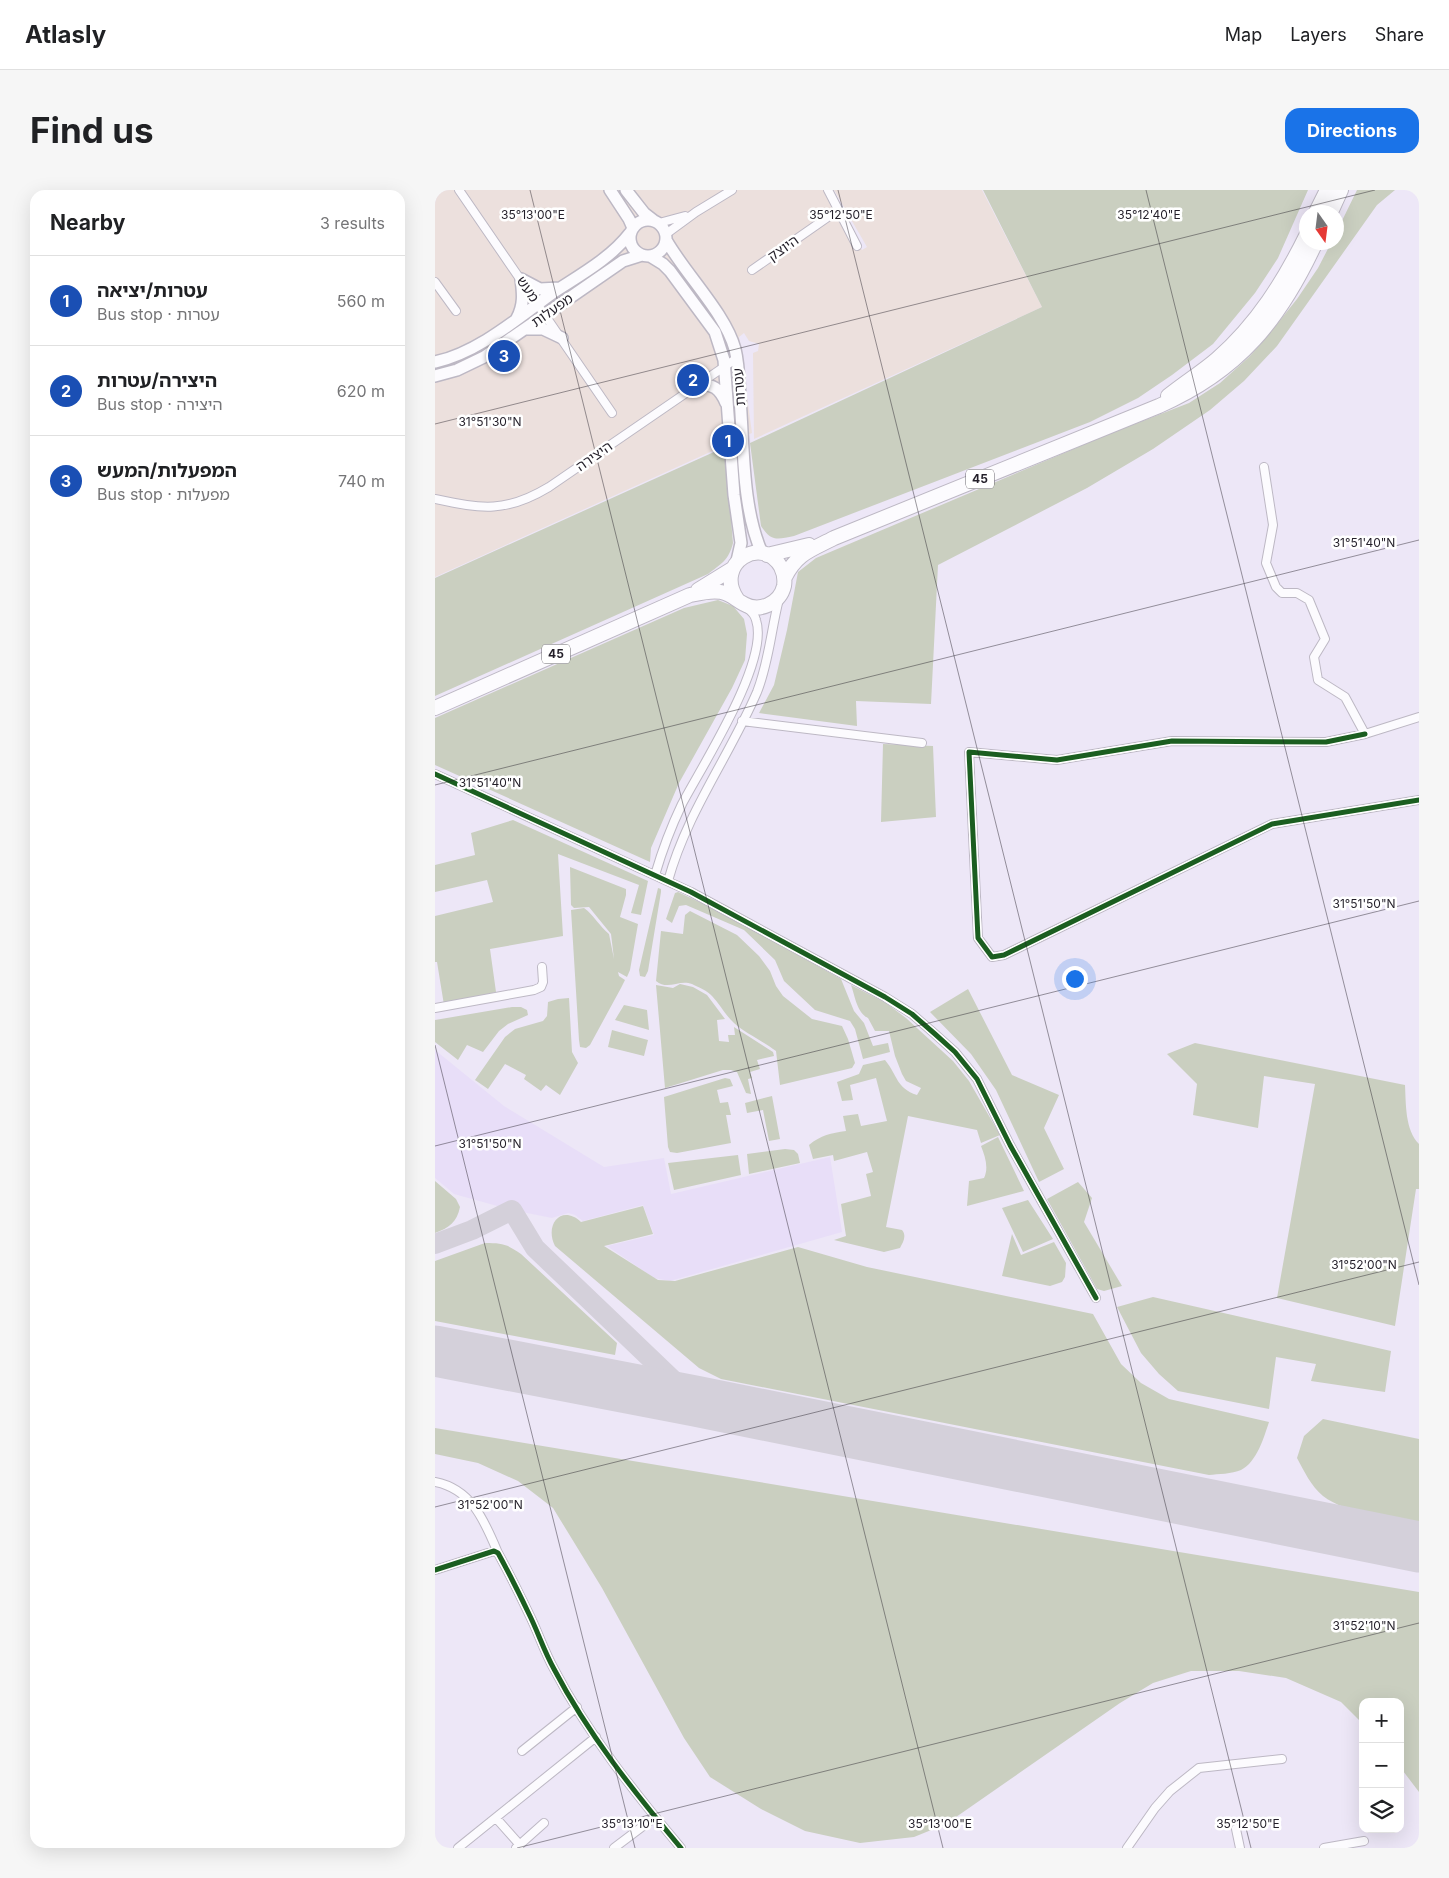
<!DOCTYPE html>
<meta charset="utf-8">
<style>
body{margin:0;font-family:Inter,"Noto Sans Hebrew",sans-serif;background:#f6f6f6;color:#202124}
.controls{position:absolute;right:15px;bottom:15px;display:grid;overflow:hidden;border-radius:10px;box-shadow:0 5px 20px #0002}
.controls button{width:45px;height:45px;display:grid;place-items:center;padding:0;border:0;border-bottom:1px solid #e0e0e0;background:#fff;color:#202124;font:25px sans-serif}
.compass{position:absolute;left:864px;top:15px;width:45px;height:45px;border-radius:50%;background:#fff;box-shadow:0 5px 20px #0002;rotate:166deg}
.you{position:absolute;left:639px;top:788px;width:18px;height:18px;margin:-12px;border:4px solid #fff;border-radius:50%;background:#1a73e8;box-shadow:0 0 0 8px #1a73e833}
.badge{display:grid;place-items:center;width:32px;height:32px;border-radius:50%;background:#1a73e8;color:#fff;font-size:16px;font-weight:700}
.pin{position:absolute;translate:-50% -50%;border:2px solid #fff;box-shadow:0 1px 5px #0006}
.list{margin:0;padding:0;list-style:none}
h2{display:flex;justify-content:space-between;align-items:center;height:65px;margin:0;padding:0 20px;font-size:21px}
h2 small{font-size:16px;font-weight:400;color:#757577}
.list li{display:grid;grid-template-columns:32px 1fr auto;gap:15px;align-items:center;box-sizing:border-box;height:90px;padding:0 20px;border-top:1px solid #e0e0e0}
.list b{display:block;font-size:19px;white-space:nowrap}
.list p{margin:0;font-size:16px;white-space:nowrap;color:#757577}
.list em{font-size:16px;font-style:normal;color:#757577}
.icon{flex:none;width:28px;height:28px;fill:none;stroke:currentColor;stroke-width:2;stroke-linecap:round;stroke-linejoin:round}
.map{position:relative;flex:none;width:984px;height:1658px;overflow:hidden;border-radius:15px}
header{display:flex;align-items:center;gap:30px;box-sizing:border-box;height:70px;padding:0 25px;background:#fff;border-bottom:1px solid #e0e0e0}
header strong{font-size:24px}
nav{display:flex;gap:28px;margin-inline-start:auto;font-size:18px}
.intro{display:flex;align-items:center;justify-content:space-between;box-sizing:border-box;height:120px;padding:0 30px}
h1{margin:0;font-size:35px}
.button{padding:12px 22px;border-radius:15px;background:#1a73e8;color:#fff;font-size:18px;font-weight:700}
main{display:flex;gap:30px;padding:0 30px}
aside{flex:1;background:#fff;border-radius:15px;box-shadow:0 5px 20px #0002}
.map>svg:first-child{display:block}
.built{fill:#e8def8}
.industrial{fill:#ece0dd}
.green{fill:#cacfc0}
.lines{fill:none;stroke-linecap:round;stroke-linejoin:round}
.taxiway{stroke:#d4d0da;stroke-width:20}
.runway{stroke:#d4d0da;stroke-width:51}
.street-casing{stroke:#bdb8c4;stroke-width:10}
.secondary-casing{stroke:#bdb8c4;stroke-width:14}
.highway-casing{stroke:#bdb8c4;stroke-width:16}
.street{stroke:#fcfbfe;stroke-width:8}
.secondary{stroke:#fcfbfe;stroke-width:11}
.highway{stroke:#fcfbfe;stroke-width:14}
.cycleway-casing{stroke:#fff;stroke-width:8}
.cycleway{stroke:#1b5e20;stroke-width:5}
.ticks{fill:none;stroke:#231f29;stroke-width:1;stroke-opacity:0.45}
.labels{text-anchor:middle;stroke-width:5;stroke-linejoin:round;paint-order:stroke}
.shield{fill:#fff;stroke:#656269;stroke-width:1}
.shield-label{font-size:12px;font-weight:bold;fill:#231f29}
.street-label{font-size:14px;fill:#231f29;stroke:#fff}
.ticks-label{font-size:12px;text-anchor:middle;fill:#231f29;stroke:#fff;stroke-width:5;stroke-linejoin:round;paint-order:stroke}
</style>
<header>
<strong>Atlasly</strong>
<nav><a>Map</a><a>Layers</a><a>Share</a></nav>
</header>
<div class="intro"><h1>Find us</h1><a class="button">Directions</a></div>
<main>
<aside>
<h2>Nearby<small>3 results</small></h2>
<ul class="list">
<li><span class="badge" style="background:#1a4fb4">1</span><div><b>עטרות/יציאה</b><p>Bus stop · עטרות</p></div><em>560 m</em></li>
<li><span class="badge" style="background:#1a4fb4">2</span><div><b>היצירה/עטרות</b><p>Bus stop · היצירה</p></div><em>620 m</em></li>
<li><span class="badge" style="background:#1a4fb4">3</span><div><b>המפעלות/המעש</b><p>Bus stop · מפעלות</p></div><em>740 m</em></li>
</ul>
</aside>
<div class="map">
<svg width="984" height="1658" viewBox="0 0 984 1658">
<rect width="100%" height="100%" fill="#ede7f7"/>
<!-- built -->
<path class="built" d="M0,860L69,916L169,977L229,968L236,1004L395,967L407,1042L235,1091L219,1088L172,1056L219,1045L208,1015L148,1031L140,1025L133,1023L117,1028L77,1020L19,1004L0,988Z"/>
<!-- industrial -->
<path class="industrial" d="M0,0H395L427,60L432,57L399,0H547L607,117L319,249L318,163L323,161L324,154L314,151L309,143L304,147L317,243L0,387Z"/>
<!-- green -->
<path class="green" d="M548,0H873L843,68L820,103L778,154L737,185L703,208L655,232L359,346C341,350 336,351 326,336L315,253L607,117Z
M922,0H960L942,15L842,156L809,191L775,220L718,259L652,298L503,375L496,514L421,511L422,536L324,523L339,495L352,440L363,382L381,368L674,244L754,213L785,193L814,167L830,149L862,109L883,78L896,53L902,52V41Z
M290,257L298,353C294,370 286,374 273,384L0,506V388Z
M283,410L298,416L309,429L312,444L310,470L297,498L244,593L216,658L215,672L0,575V528L249,418Z
M448,554L498,556L501,627L446,632Z
M78,630L213,691L206,725L196,723L204,695L123,664L128,746L55,759L61,802L9,815L2,772H0V726L58,712L52,690L0,702V675L40,665L36,643Z
M135,677L191,699V705L185,727L203,734L195,780L192,787L183,782L184,786L190,790L186,798L155,855L151,858L145,857L144,850L136,720L149,718C159,725 164,736 174,744L179,769L176,744L154,717L139,718L136,715Z
M223,698L226,699V702L213,781L210,787L205,786L204,780Z
M243,702L292,725L406,789L419,821L429,833L438,856L453,853L455,862L428,869L420,839L415,831L380,820L349,791L340,770L309,740L251,715L244,716L237,733L231,729L240,703Z
M255,721L302,745L324,766L335,781L341,796L348,806L377,829L407,836L413,849L420,873L417,878L345,895L341,861C328,851 310,843 299,833C290,825 285,814 277,806C273,801 263,797 257,794C244,789 233,801 221,791L226,741L248,744L250,725Z
M245,794L258,797L272,805L290,829L282,830L284,851L294,852L293,845H300L299,837L338,862L339,866L322,870L325,879L315,882L317,888L313,889L316,904L311,903L302,882L296,880H288L230,898L221,795L238,798Z
M416,795L451,813L471,828L518,871L534,891L565,945L546,953L542,940L473,926L451,1037L467,1040C472,1046 468,1052 465,1058L449,1062L399,1050L411,1046L406,1014L436,1006L431,984L438,982L432,962L399,971L398,965L378,969L374,955C386,945 396,943 411,941L408,926L423,924L426,936L452,931L441,888L415,895L418,910L407,911L402,892L424,884L428,875L450,870C463,886 461,898 482,905L486,898L471,891L467,884L460,866L454,841H440L433,828C422,823 420,806 416,795Z
M533,799L577,885L624,905L609,938L629,979L604,992L561,900L536,864L495,822Z
M134,808L137,862L143,873L125,905L111,895L106,901L89,889L91,885L70,874L53,899L40,890L70,847L80,839L108,831L112,826L113,812L123,809Z
M189,815L212,820L214,840L180,830Z
M77,817H86L92,820L93,825L73,834L64,841L48,862L32,855L23,870L0,852V830Z
M177,840L213,850L209,866L173,857Z
M760,853L970,895C971,914 970,940 984,954V999H981L960,1136L842,1108L880,894L829,886L823,938L758,925L762,894L732,864Z
M290,888L295,889L298,896L282,900L285,913L293,912L296,925H291L296,953L242,963L235,962L233,957L229,907Z
M337,906L345,949L334,951L328,920L312,923L310,913Z
M563,947L589,1001L532,1016L534,991L549,988C554,978 550,966 546,956Z
M350,959L359,960L363,964L365,973L314,984L312,964Z
M303,965L306,985L239,1000L233,973Z
M0,991L21,1009L25,1017C22,1032 14,1038 0,1043Z
M643,992L657,1008L649,1032L687,1096L669,1101L662,1099L612,1009Z
M593,1010L618,1049L588,1062L567,1018Z
M208,1016L218,1044L169,1056L223,1090L240,1091L363,1057L432,1077L658,1124L686,1174L706,1193L734,1209L834,1232C829,1247 822,1272 806,1280C797,1284 783,1284 774,1285L286,1189L264,1178L120,1056C109,1034 127,1014 146,1032Z
M577,1044L586,1065L619,1052L631,1073L630,1087L627,1092L615,1096L567,1086Z
M50,1053C67,1053 72,1054 86,1064L182,1153L180,1165L0,1131V1071Z
M718,1107L956,1161L950,1202L876,1191L881,1174L841,1167L834,1219L743,1201L724,1184L706,1163L682,1117Z
M888,1229L984,1249V1333C956,1327 911,1324 888,1306C876,1296 869,1281 862,1268L869,1246Z
M0,1238L984,1402V1602L965,1577V1512H928V1534L906,1512L851,1488L804,1481H756L718,1493L685,1513L511,1634L479,1647L425,1653L370,1641L326,1619L275,1587L249,1548L167,1398L118,1318L83,1291L43,1273L0,1264Z"/>
<g class="lines">
<!-- taxiway -->
<path class="taxiway" d="M0,1054L37,1040L77,1020L100,1058L260,1211"/>
<!-- runway -->
<path class="runway" d="M0,1161L260,1211L984,1357"/>
<!-- street casing -->
<g class="street-casing">
<path id="street" d="M24,0L177,223
M393,0L422,56
M224,33L250,26
M231,44L261,22L297,0
M317,80L403,20
M0,92L21,121
M829,277L838,335L831,373L841,397L847,403H862L874,410L890,449L879,467L883,490L910,507L930,544L984,527
M0,309C47,319 71,323 114,297L302,168
M307,531L487,553
M930,544L891,552L737,551L622,570L534,562L543,748L557,767L569,765L837,634L984,610
M0,584L256,702L450,807L477,824L500,844L520,862L542,889L575,955L661,1108
M220,685C227,661 236,637 247,614C267,576 335,471 321,430C320,425 316,421 312,418
M233,691C252,622 294,567 322,502C334,472 336,440 344,409
M0,818L99,800L106,797L108,792L107,777
M0,1292C37,1299 50,1332 63,1363
M0,1380L59,1361L63,1363C74,1383 84,1403 94,1424C103,1442 109,1461 119,1479C153,1544 199,1602 246,1658
M87,1561L142,1517
M61,1628L85,1655
M801,1639L805,1658
M23,1658L161,1547
M81,1658L109,1633
M179,1658L220,1627
M692,1658L720,1618L735,1601L764,1578L847,1569
M889,1658L929,1651"/>
</g>
<!-- secondary casing -->
<g class="secondary-casing">
<path id="secondary" d="M175,0L194,29L198,38
M191,0L209,23L218,30
M195 48a18 18 0 1 1 36 0a18 18 0 1 1-36 0Z
M231,50C251,85 290,123 300,159C304,175 304,192 305,209C309,258 307,318 327,363
M215,66L228,74L235,81L280,142L289,170L299,305L306,353L302,371
M86,89L105,99L124,98
M82,128C89,115 88,104 86,89
M91,139H108L127,148
M0,172C43,163 84,127 119,102C145,85 176,68 195,43
M0,186L22,180L49,167L188,71L207,65
M262,195C278,193 285,199 291,213"/>
</g>
<!-- highway casing -->
<g class="highway-casing">
<path id="highway" d="M881,22L892,0
M896,22L906,0
M733,206C749,193 767,182 782,169C822,134 849,91 872,44
M332,365L374,355
M350,387C362,363 376,360 399,348L724,216C804,181 845,130 881,52
M263,400L297,379
M0,518L255,405C265,403 276,400 286,402C296,404 301,410 309,414C325,423 345,413 349,396C350,390 349,383 346,377C328,344 278,373 302,409"/>
</g>
<!-- street -->
<use href="#street" class="street"/>
<!-- secondary -->
<use href="#secondary" class="secondary"/>
<!-- highway -->
<use href="#highway" class="highway"/>
<!-- cycleway casing -->
<g class="cycleway-casing">
<path id="cycleway" d="M930,544L891,552L737,551L622,570L534,562L543,748L557,767L569,765L837,634L984,610
M0,584L256,702L450,807L477,824L500,844L520,862L542,889L575,955L661,1108
M0,1380L59,1361L63,1363C74,1383 84,1403 94,1424C103,1442 109,1461 119,1479C153,1544 199,1602 246,1658"/>
</g>
<!-- cycleway -->
<use href="#cycleway" class="cycleway"/>
</g>
<!-- ticks -->
<path class="ticks" d="M95,0L508,1658M403,0L816,1658M711,0L984,1095M0,234L940,0M0,595L984,350M0,855L200,1658M0,956L984,711M0,1317L984,1072M82,1658L984,1433"/>
<g class="labels">
<!-- shield labels -->
<g class="shield">
<rect x="531" y="279.5" width="28" height="19" rx="4"/>
<rect x="107" y="454.5" width="28" height="19" rx="4"/>
</g>
<g class="shield-label">
<text x="545" y="293">45</text>
<text x="121" y="468">45</text>
</g>
<!-- street labels -->
<g class="street-label">
<text transform="translate(348 58) rotate(-35)" y="5">היוצק</text>
<text transform="translate(93 99) rotate(55)" y="5">מעש</text>
<text transform="translate(117 120) rotate(-35)" y="5">מפעלות</text>
<text transform="translate(304 197) rotate(-94)" y="5">עטרות</text>
<text transform="translate(159 266) rotate(-35)" y="5">היצירה</text>
</g>
</g>
<g class="ticks-label">
<text x="714" y="29">35°12'40"E</text>
<text x="98" y="29">35°13'00"E</text>
<text x="406" y="29">35°12'50"E</text>
<text x="55" y="236">31°51'30"N</text>
<text x="929" y="357">31°51'40"N</text>
<text x="55" y="597">31°51'40"N</text>
<text x="929" y="718">31°51'50"N</text>
<text x="55" y="958">31°51'50"N</text>
<text x="929" y="1079">31°52'00"N</text>
<text x="55" y="1319">31°52'00"N</text>
<text x="929" y="1440">31°52'10"N</text>
<text x="197" y="1638">35°13'10"E</text>
<text x="505" y="1638">35°13'00"E</text>
<text x="813" y="1638">35°12'50"E</text>
</g>
</svg>
<div class="controls">
<button>+</button>
<button>−</button>
<button><svg class="icon" aria-label="layers" viewBox="0 0 24 24"><path d="M12 4l9 5-9 5-9-5zM3 14l9 5 9-5"/></svg></button>
</div>
<svg class="compass" viewBox="-18 -18 36 36"><path d="M0-13l5 13h-10z" fill="#e53935"/><path d="M0 13l5-13h-10z" fill="#757577"/></svg>
<div class="you"></div>
<div class="pin badge" style="left:293px;top:251px;background:#1a4fb4">1</div>
<div class="pin badge" style="left:258px;top:190px;background:#1a4fb4">2</div>
<div class="pin badge" style="left:69px;top:166px;background:#1a4fb4">3</div>
</div>
</main>
